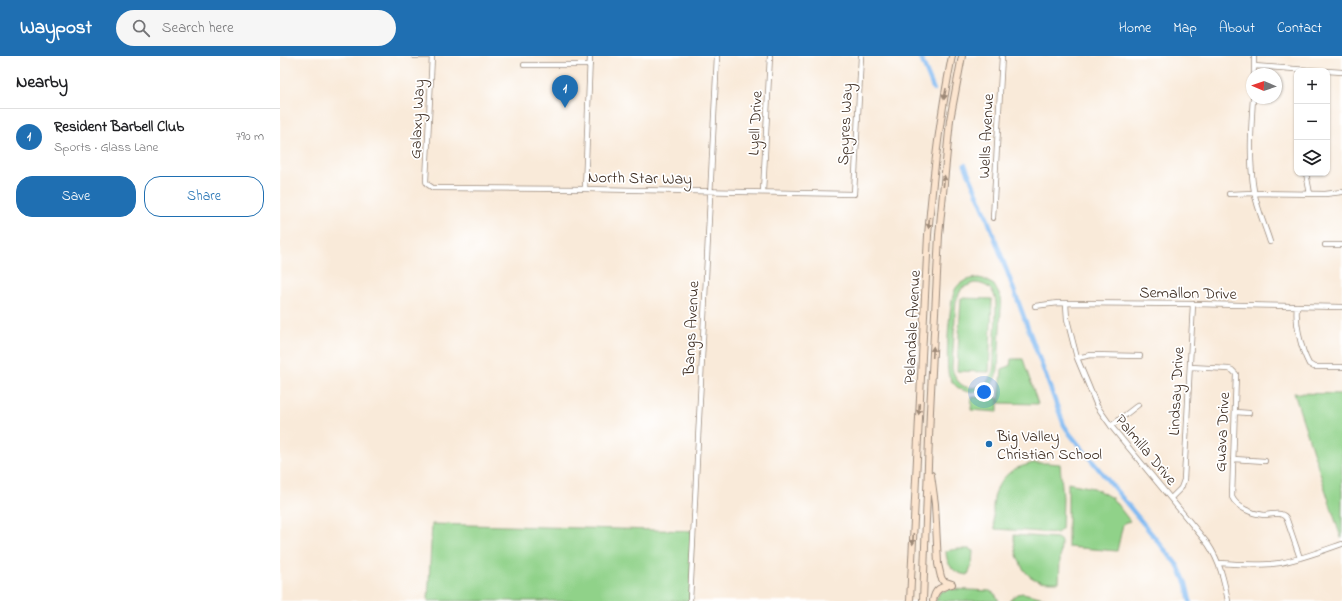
<!DOCTYPE html>
<meta charset="utf-8">
<style>
body{margin:0;font-family:"Indie Flower",sans-serif;background:#f6f6f6;color:#202124}
.controls{position:absolute;right:12px;top:12px;display:grid;overflow:hidden;border-radius:8px;box-shadow:0 1px 3px #0004}
.controls button{width:36px;height:36px;display:grid;place-items:center;padding:0;border:0;border-bottom:1px solid #e0e0e0;background:#fff;color:#202124;font:20px sans-serif}
.compass{position:absolute;left:966px;top:12px;width:36px;height:36px;border-radius:50%;background:#fff;box-shadow:0 1px 3px #0004;rotate:272deg}
.you{position:absolute;left:704px;top:336px;width:14px;height:14px;margin:-10px;border:3px solid #fff;border-radius:50%;background:#1a73e8;box-shadow:0 0 0 6px #1a73e833}
.badge{display:grid;place-items:center;width:26px;height:26px;border-radius:50%;background:#1f6fb2;color:#fff;font-size:13px;font-weight:700}
.pin{position:absolute;translate:-50% -33px;filter:drop-shadow(0 1px 2px #0008)}
.pin::after{content:'';position:absolute;top:21px;width:14px;height:12px;background:inherit;clip-path:polygon(0 0,100% 0,50% 100%)}
.list{margin:0;padding:0;list-style:none}
h2{display:flex;justify-content:space-between;align-items:center;height:52px;margin:0;padding:0 16px;font-size:17px}
h2 small{font-size:13px;font-weight:400;color:#757577}
.list li{display:grid;grid-template-columns:26px 1fr auto;gap:12px;align-items:center;box-sizing:border-box;height:56px;padding:0 16px;border-top:1px solid #e0e0e0}
.list b{display:block;font-size:15px;white-space:nowrap}
.list p{margin:0;font-size:13px;white-space:nowrap;color:#757577}
.list em{font-size:13px;font-style:normal;color:#757577}
.actions{display:flex;gap:8px;padding:12px 16px}
.actions a{flex:1;padding:9px 0;border:1px solid #1f6fb2;border-radius:16px;text-align:center;font-size:14px;color:#1f6fb2}
.actions .main{background:#1f6fb2;color:#fff}
.icon{flex:none;width:22px;height:22px;fill:none;stroke:currentColor;stroke-width:2;stroke-linecap:round;stroke-linejoin:round}
.map{position:relative;flex:none;width:1062px;height:545px;overflow:hidden}
header{display:flex;align-items:center;gap:24px;box-sizing:border-box;height:56px;padding:0 20px;background:#1f6fb2;color:#fff}
header strong{font-size:19px}
nav{display:flex;gap:22px;margin-inline-start:auto;font-size:14px}
.search{width:280px;height:36px;background:#f6f6f6;display:flex;align-items:center;gap:10px;box-sizing:border-box;padding:0 14px;border-radius:22px;color:#757577;font-size:15px}
main{display:flex}
aside{flex:1;background:#fff}
.map>svg:first-child{display:block}
.green{fill:#90d289;stroke:#667e54;fill-rule:evenodd}
.lines{fill:none;stroke-linecap:round;stroke-linejoin:round}
.canal{stroke:#81baf2;stroke-width:4.5}
.minor-casing{stroke:#9a8a7c;stroke-width:6}
.secondary-casing{stroke:#9a8a7c;stroke-width:8}
.minor{stroke:#fff;stroke-width:4.5}
.secondary{stroke:#fce5cf;stroke-width:6}
.oneway{fill:#9c8876}
.poi-dot{fill:#1f6fb2;stroke:#fff;stroke-width:1.5}
.labels{text-anchor:middle;stroke-width:3.5;stroke-linejoin:round;paint-order:stroke}
.street-label{font-size:16px;fill:#3b2a1e;stroke:#fff}
.poi-label{font-size:16px;fill:#3b2a1e;stroke:#fff;text-anchor:start}
</style>
<header>
<strong>Waypost</strong>
<div class="search"><svg class="icon" aria-label="search" viewBox="0 0 24 24"><circle cx="10" cy="10" r="6"/><path d="M15 15l6 6"/></svg>Search here</div>
<nav><a>Home</a><a>Map</a><a>About</a><a>Contact</a></nav>
</header>
<main>
<aside>
<h2>Nearby<small></small></h2>
<ul class="list">
<li><span class="badge">1</span><div><b>Resident Barbell Club</b><p>Sports · Glass Lane</p></div><em>790 m</em></li>
</ul>
<div class="actions"><a class="main">Save</a><a>Share</a></div>
</aside>
<div class="map">
<svg width="1062" height="545" viewBox="0 0 1062 545">
<rect width="100%" height="100%" fill="#fff"/>
<filter id="ink" filterUnits="userSpaceOnUse"><feTurbulence type="fractalNoise" baseFrequency=".025" numOctaves="2"/><feDisplacementMap in="SourceGraphic" scale="8" xChannelSelector="R" yChannelSelector="G"/><feConvolveMatrix kernelMatrix="1 2 1 2 8 2 1 2 1" color-interpolation-filters="sRGB"/></filter>
<filter id="wash" filterUnits="userSpaceOnUse"><feTurbulence type="fractalNoise" baseFrequency=".012" numOctaves="4" result="noise"/><feDisplacementMap in="SourceGraphic" scale="16" xChannelSelector="R" yChannelSelector="G"/><feGaussianBlur stdDeviation="0.9" result="paint"/><feColorMatrix in="noise" values="0 0 0 0 0 0 0 0 0 0 0 0 0 0 0 0 0 1.4 0 .05"/><feComposite in="paint" operator="in"/></filter>
<g filter="url(#wash)">
<rect width="100%" height="100%" fill="#f9ead9"/>
<!-- green -->
<path class="green" d="M698,222L703,223L714,229L720,240L721,251L718,313C717,318 715,323 712,327C700,342 676,338 669,320C665,309 669,241 676,232C681,225 689,223 698,222ZM694,227C707,227 716,235 716,248C716,264 715,281 714,297C714,304 714,312 712,318C708,328 697,334 686,331C678,328 674,320 672,312L676,244L682,232Z
M681,242L712,243L709,316L677,315Z
M731,303H743L758,348L719,347L722,313L730,310Z
M1014,337L1062,338V482H1061Z
M692,341L718,342V356L691,354Z
M753,407H767L780,408L783,442L782,473L777,477L715,473C711,451 711,429 733,414C738,411 747,409 753,407Z
M788,427L814,432L832,442L850,465L843,468L837,495L788,491Z
M152,468L413,475L410,545H148Z
M734,479L777,482L781,485L779,526C772,526 766,526 760,525C741,521 734,495 734,479Z
M677,493H689L693,495L692,507L688,519C674,518 666,509 666,495Z
M670,533L710,535L715,538L719,545H655L660,536Z
M743,537L777,545H729L737,538Z"/>
<g class="lines">
<!-- canal -->
<path class="canal" d="M640,0L654,34
M685,109L705,156L784,369L790,378L898,510L906,528L910,545"/>
</g>
</g>
<g filter="url(#ink)">
<g class="lines">
<!-- minor casing -->
<g class="minor-casing">
<path id="minor" d="M134,0H152
M152,0L146,125L147,128L153,132L305,133L574,138L581,0
M244,9H310
M974,10L1041,15
M1047,15L1062,16
M974,18V0
M973,42C971,73 969,105 974,135C977,152 985,170 990,186
M1026,117L1030,138
M305,133L310,0
M483,136L490,0
M949,138L974,137L1045,138L1062,136
M713,162L722,0
M1045,189H1062
M786,248L787,263L797,302L817,350L831,370L928,488C940,506 944,524 948,545
M755,250L778,247L913,248L1062,251
M1017,250C1015,268 1021,293 1029,308L1034,311H1062
M797,302L811,299L860,300
M910,311L949,313L952,314L956,318L952,441C957,452 973,458 984,459C990,459 995,457 1000,458C1004,459 1006,461 1007,464L1020,502
M955,356L969,357
M831,370L858,349
M953,403L985,405
M891,442L901,432L904,424L913,248
M939,507C959,508 980,510 1000,507C1021,503 1042,495 1062,488
M410,545L437,0"/>
</g>
<!-- secondary casing -->
<g class="secondary-casing">
<path id="secondary" d="M651,419L655,448L658,508L661,521L663,525L672,528
M630,545L648,179C653,119 660,59 672,0
M643,545L650,355L659,179L670,64L682,0
M653,545C655,532 660,532 672,528"/>
</g>
<!-- minor -->
<use href="#minor" class="minor"/>
<!-- secondary -->
<use href="#secondary" class="secondary"/>
</g>
<!-- one-way arrows -->
<defs><path id="oneway-solid" d="M-6-.8H1V-3.2L6.5 0L1 3.2V.8H-6Z"/></defs>
<g class="oneway">
<use href="#oneway-solid" transform="translate(665 38) rotate(100)"/>
<use href="#oneway-solid" transform="translate(664 125) rotate(-84)"/>
<use href="#oneway-solid" transform="translate(649 167) rotate(95)"/>
<use href="#oneway-solid" transform="translate(653 296) rotate(-87)"/>
<use href="#oneway-solid" transform="translate(639 353) rotate(93)"/>
<use href="#oneway-solid" transform="translate(633 483) rotate(93)"/>
</g>
</g>
<!-- markers -->
<circle class="poi-dot" cx="709" cy="388" r="4"/>
<g class="labels">
<!-- street labels -->
<g class="street-label">
<text transform="translate(136 63) rotate(-87)" y="6">Galaxy Way</text>
<text transform="translate(474 67) rotate(-87)" y="6">Lyell Drive</text>
<text transform="translate(564 68) rotate(-87)" y="6">Spyres Way</text>
<text transform="translate(705 80) rotate(-87)" y="6">Wells Avenue</text>
<text transform="translate(360 121) rotate(1)" y="6">North Star Way</text>
<text transform="translate(908 236) rotate(1)" y="6">Semallon Drive</text>
<text transform="translate(631 271) rotate(-87)" y="6">Pelandale Avenue</text>
<text transform="translate(410 272) rotate(-87)" y="6">Bangs Avenue</text>
<text transform="translate(895 335) rotate(-87)" y="6">Lindsay Drive</text>
<text transform="translate(941 376) rotate(-87)" y="6">Guava Drive</text>
<text transform="translate(867 393) rotate(50)" y="6">Palmilla Drive</text>
</g>
<!-- poi labels -->
<g class="poi-label">
<text x="717" y="385">Big Valley<tspan x="717" dy="18">Christian School</tspan></text>
</g>
</g>
</svg>
<div class="controls">
<button>+</button>
<button>−</button>
<button><svg class="icon" aria-label="layers" viewBox="0 0 24 24"><path d="M12 4l9 5-9 5-9-5zM3 14l9 5 9-5"/></svg></button>
</div>
<svg class="compass" viewBox="-18 -18 36 36"><path d="M0-13l5 13h-10z" fill="#e53935"/><path d="M0 13l5-13h-10z" fill="#757577"/></svg>
<div class="you"></div>
<div class="pin badge" style="left:285px;top:52px">1</div>
</div>
</main>
